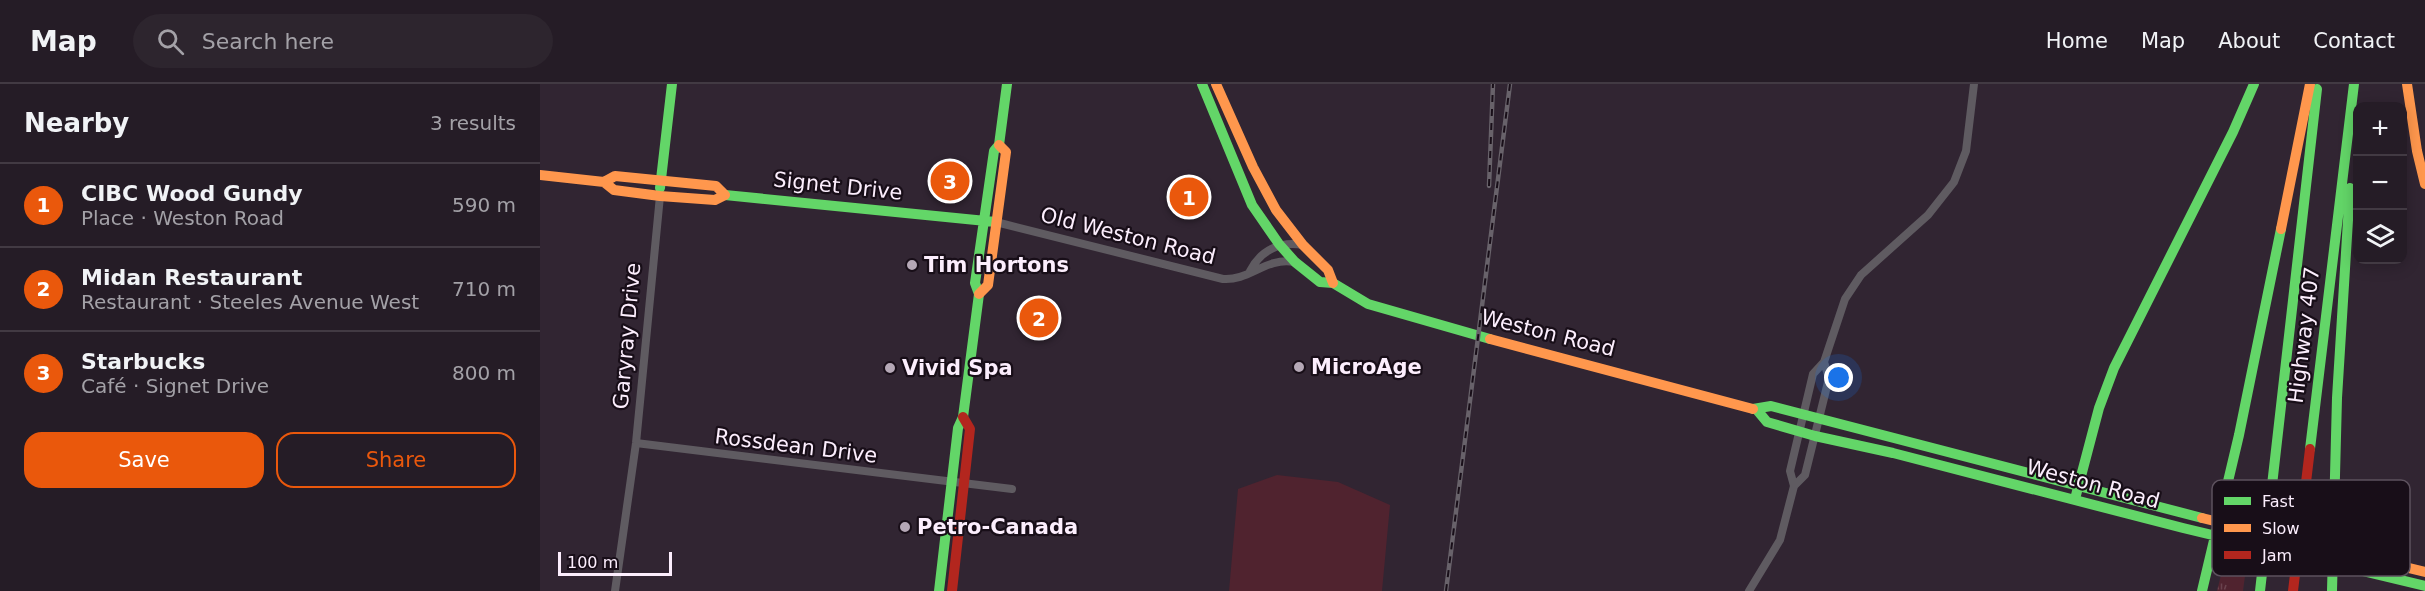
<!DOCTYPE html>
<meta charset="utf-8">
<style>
body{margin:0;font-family:"DejaVu Sans",sans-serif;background:#2d252e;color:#f1f3f6}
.controls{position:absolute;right:18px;top:18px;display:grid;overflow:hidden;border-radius:12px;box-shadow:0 3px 15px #0003}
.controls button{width:54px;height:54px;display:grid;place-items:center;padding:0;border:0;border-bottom:2px solid #423a43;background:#251c26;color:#f1f3f6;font:30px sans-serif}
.scale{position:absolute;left:18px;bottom:15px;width:114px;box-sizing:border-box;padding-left:6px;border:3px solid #fceefd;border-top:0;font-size:16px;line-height:21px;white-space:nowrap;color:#fceefd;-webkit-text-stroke:4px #180e18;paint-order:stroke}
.you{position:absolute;left:1299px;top:294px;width:21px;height:21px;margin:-15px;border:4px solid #fff;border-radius:50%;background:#1a73e8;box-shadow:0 0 0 9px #1a73e833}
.badge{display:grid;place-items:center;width:39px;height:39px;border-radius:50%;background:#ea580c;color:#fff;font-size:20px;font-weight:700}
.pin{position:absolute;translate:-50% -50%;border:3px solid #fff;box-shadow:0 2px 6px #0006}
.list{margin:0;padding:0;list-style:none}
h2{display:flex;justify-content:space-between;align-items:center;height:78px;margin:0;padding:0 24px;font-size:26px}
h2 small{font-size:20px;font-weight:400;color:#a3a1a7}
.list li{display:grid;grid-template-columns:39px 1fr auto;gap:18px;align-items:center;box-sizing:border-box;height:84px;padding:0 24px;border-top:2px solid #423a43}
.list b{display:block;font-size:22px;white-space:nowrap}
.list p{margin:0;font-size:20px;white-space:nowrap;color:#a3a1a7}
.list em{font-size:20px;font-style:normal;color:#a3a1a7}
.actions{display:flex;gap:12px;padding:18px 24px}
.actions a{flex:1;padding:14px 0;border:2px solid #ea580c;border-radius:18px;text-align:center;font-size:21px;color:#ea580c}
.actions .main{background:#ea580c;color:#fff}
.icon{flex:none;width:33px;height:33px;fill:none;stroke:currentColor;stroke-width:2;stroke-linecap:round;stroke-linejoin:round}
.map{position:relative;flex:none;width:1885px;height:507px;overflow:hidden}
header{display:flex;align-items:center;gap:36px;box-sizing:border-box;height:84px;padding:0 30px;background:#251c26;border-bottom:2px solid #423a43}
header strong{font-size:28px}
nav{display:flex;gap:33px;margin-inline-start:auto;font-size:21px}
.search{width:420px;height:54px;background:#2d252e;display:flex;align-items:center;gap:15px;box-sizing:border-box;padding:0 21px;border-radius:33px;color:#a3a1a7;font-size:22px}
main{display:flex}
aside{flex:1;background:#251c26}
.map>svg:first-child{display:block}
.grass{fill:url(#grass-tufts)}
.pitch{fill:#50232f}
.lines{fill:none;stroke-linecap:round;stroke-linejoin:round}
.street{stroke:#5f5b61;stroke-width:8}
.fast{stroke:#63d668;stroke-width:10}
.slow{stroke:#ff974d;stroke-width:10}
.jam{stroke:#b3261e;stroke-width:10}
.rail-casing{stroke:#68626a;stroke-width:4.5}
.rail{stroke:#180e18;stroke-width:2;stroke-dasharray:7;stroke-linecap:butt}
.poi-dot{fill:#b5a8b6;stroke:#180e18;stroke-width:2}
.labels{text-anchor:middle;stroke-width:4.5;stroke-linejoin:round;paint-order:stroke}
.street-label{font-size:21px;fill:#fceefd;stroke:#180e18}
.poi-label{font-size:21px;font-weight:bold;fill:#fceefd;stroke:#180e18;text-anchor:start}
.key{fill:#180e18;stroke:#5c515d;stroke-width:1.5}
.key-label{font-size:16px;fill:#fceefd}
</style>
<header>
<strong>Map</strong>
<div class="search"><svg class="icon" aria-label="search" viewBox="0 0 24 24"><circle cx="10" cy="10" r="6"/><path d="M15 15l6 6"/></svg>Search here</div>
<nav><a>Home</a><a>Map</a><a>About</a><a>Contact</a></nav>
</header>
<main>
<aside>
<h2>Nearby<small>3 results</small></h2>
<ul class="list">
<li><span class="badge">1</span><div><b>CIBC Wood Gundy</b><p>Place · Weston Road</p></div><em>590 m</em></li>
<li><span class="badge">2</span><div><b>Midan Restaurant</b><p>Restaurant · Steeles Avenue West</p></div><em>710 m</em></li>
<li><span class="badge">3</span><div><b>Starbucks</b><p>Café · Signet Drive</p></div><em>800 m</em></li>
</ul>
<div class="actions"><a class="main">Save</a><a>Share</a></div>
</aside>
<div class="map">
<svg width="1885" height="507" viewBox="0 0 1885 507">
<defs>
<pattern id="grass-tufts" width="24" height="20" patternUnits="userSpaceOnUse" patternTransform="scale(1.5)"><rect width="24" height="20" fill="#50232f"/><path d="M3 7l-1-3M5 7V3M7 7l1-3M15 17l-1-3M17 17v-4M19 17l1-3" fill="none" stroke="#6a434e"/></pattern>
</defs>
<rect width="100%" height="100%" fill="#312532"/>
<!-- grass -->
<path class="grass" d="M1688,463L1708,468L1703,507H1677Z"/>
<!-- pitch -->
<path class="pitch" d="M737,391L798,398L850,421L842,507H689L698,405Z"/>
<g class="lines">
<!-- street -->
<path class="street" d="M456,138L683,195C709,197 726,173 754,178
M710,187C721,166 740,157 763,161
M96,359L472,405
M1254,402L1250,387L1273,290L1284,278L1305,215L1321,191L1388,131L1414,98L1426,67L1434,0
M75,507L96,359L120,112
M1209,507L1240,456L1254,402L1265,391L1289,294L1284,278"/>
<!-- fast -->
<path class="fast" d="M662,0L712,121L739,160L755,178L780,198L793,199L828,220L950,255
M120,104L132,0
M185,111L456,138
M1213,325L1231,322L1662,434
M1217,326L1227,338L1275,352L1353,369L1643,444L1885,502
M1770,365L1814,0
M1535,415L1559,324L1574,284L1693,48L1714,0
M399,507L418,344L423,333L439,210L435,199L454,67L459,61L467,0
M1662,507L1699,351L1741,145
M1720,507L1777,5
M1792,507L1797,314L1810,104"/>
<!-- slow -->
<path class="slow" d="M676,0L713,83L736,126L763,161L788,186L793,199
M1867,0L1877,67L1885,100
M0,91L64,98L74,106L120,112L175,116L185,111
M64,98L75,92L176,102L185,111
M1741,145L1770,0
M439,210L448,201L466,68L459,61
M950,255L1213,325
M1662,434L1885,488"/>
<!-- jam -->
<path class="jam" d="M412,507L430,345L423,333
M1753,507L1770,365"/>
<!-- rail casing -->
<g class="rail-casing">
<path id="rail" d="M949,102L953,0
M906,507L970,0"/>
</g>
<!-- rail -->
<use href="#rail" class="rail"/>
</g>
<!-- markers -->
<g class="poi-dot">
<circle cx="372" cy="181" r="6"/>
<circle cx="759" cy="283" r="6"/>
<circle cx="350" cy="284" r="6"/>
<circle cx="365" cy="443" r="6"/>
</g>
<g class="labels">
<!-- street labels -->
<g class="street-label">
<text transform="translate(298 102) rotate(6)" y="7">Signet Drive</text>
<text transform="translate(588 152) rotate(14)" y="7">Old Weston Road</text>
<text transform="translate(1008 249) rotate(14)" y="7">Weston Road</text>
<text transform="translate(1764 251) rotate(-83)" y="7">Highway 407</text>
<text transform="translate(87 252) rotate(-85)" y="7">Garyray Drive</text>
<text transform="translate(256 362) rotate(7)" y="7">Rossdean Drive</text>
<text transform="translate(1553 400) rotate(15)" y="7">Weston Road</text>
</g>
<!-- poi labels -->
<g class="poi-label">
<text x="384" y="188">Tim Hortons</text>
<text x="771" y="290">MicroAge</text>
<text x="362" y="291">Vivid Spa</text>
<text x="377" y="450">Petro-Canada</text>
</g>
</g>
<!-- legend -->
<rect x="1672" y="396" width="198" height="96" rx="9" class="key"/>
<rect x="1684" y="413" width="27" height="8" fill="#63d668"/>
<rect x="1684" y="440" width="27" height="8" fill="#ff974d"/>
<rect x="1684" y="467" width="27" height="8" fill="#b3261e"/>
<g class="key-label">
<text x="1722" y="423">Fast</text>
<text x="1722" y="450">Slow</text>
<text x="1722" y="477">Jam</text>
</g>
</svg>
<div class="controls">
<button>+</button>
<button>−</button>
<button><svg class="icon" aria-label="layers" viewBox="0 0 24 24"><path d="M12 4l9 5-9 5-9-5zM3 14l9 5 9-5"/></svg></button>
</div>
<div class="scale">100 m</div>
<div class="you"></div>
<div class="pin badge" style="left:649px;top:113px">1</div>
<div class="pin badge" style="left:499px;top:234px">2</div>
<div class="pin badge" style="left:410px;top:97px">3</div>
</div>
</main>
